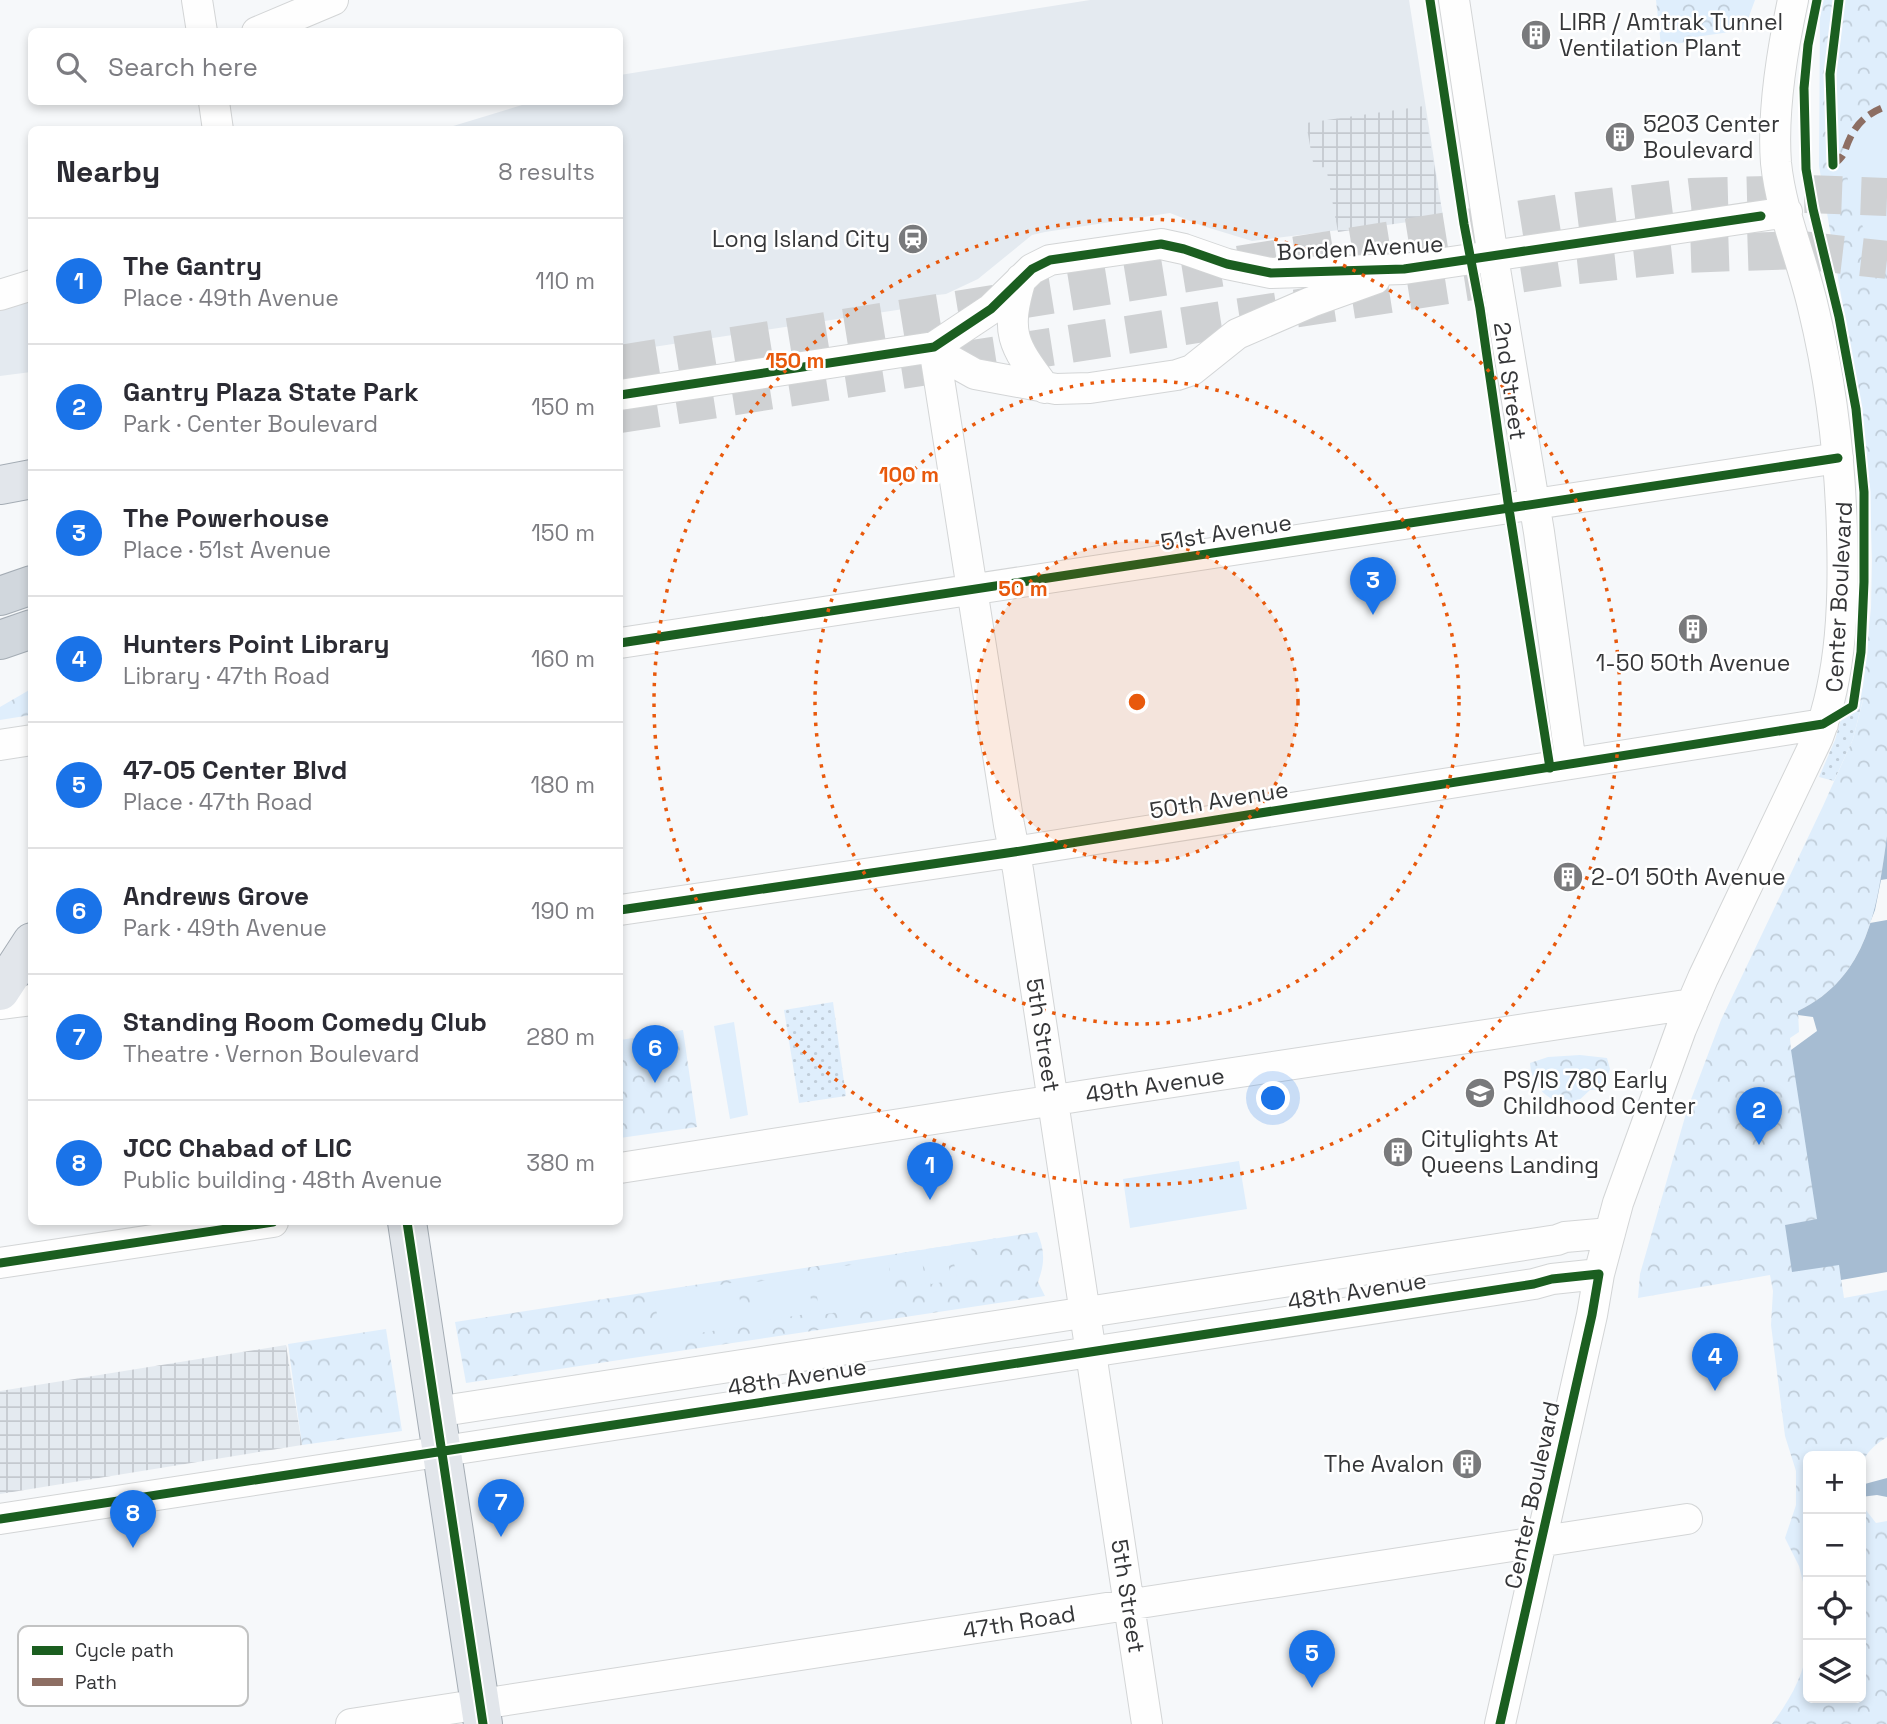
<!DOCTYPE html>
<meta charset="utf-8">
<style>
body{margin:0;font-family:"Space Grotesk",sans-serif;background:#f2f2f3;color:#2b2b33}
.controls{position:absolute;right:21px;bottom:21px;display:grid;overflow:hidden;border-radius:10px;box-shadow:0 4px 10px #0003}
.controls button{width:63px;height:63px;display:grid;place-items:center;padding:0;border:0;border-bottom:2px solid #e1e1e2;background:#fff;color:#2b2b33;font:35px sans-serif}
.you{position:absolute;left:1274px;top:1099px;width:24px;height:24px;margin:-18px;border:5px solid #fff;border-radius:50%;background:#1a73e8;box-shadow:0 0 0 10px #1a73e833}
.badge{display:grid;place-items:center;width:46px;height:46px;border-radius:50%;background:#1a73e8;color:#fff;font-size:23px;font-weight:700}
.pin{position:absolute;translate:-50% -58px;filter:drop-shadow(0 2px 4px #0008)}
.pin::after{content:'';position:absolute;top:37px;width:24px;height:21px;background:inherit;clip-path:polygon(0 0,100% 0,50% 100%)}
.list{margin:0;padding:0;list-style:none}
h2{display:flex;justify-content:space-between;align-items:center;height:91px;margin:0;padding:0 28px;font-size:30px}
h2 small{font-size:23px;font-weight:400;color:#7c7c81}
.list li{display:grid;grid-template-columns:46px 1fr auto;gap:21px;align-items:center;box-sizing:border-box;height:126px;padding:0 28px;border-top:2px solid #e1e1e2}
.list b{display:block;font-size:26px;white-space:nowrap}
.list p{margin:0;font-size:23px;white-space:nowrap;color:#7c7c81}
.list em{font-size:23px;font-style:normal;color:#7c7c81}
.icon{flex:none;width:38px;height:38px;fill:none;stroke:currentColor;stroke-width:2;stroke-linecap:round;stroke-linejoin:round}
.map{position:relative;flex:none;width:1887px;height:1724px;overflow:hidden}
.search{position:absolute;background:#fff;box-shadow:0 4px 10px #0003;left:28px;top:28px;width:595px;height:77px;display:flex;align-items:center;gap:18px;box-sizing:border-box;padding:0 24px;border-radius:10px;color:#7c7c81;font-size:26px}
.panel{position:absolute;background:#fff;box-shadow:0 4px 10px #0003;left:28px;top:126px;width:595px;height:1099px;border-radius:10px}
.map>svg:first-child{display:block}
.built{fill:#e4eaf0}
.industrial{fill:url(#industrial-grid)}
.grass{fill:url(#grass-dots)}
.park{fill:url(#park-crowns)}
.garden{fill:#dfeefc}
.water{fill:#a6bcd2}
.pier{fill:#f6f8fa}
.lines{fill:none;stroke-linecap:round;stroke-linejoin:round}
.highway-tunnel{stroke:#cfd1d3;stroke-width:38;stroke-dasharray:38 19;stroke-linecap:butt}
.minor-casing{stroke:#d3d5d6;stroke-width:32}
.major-casing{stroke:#a4acb4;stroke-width:40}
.highway-casing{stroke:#a4acb4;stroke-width:40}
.minor{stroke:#fefefe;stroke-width:30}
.major{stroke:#e2e6eb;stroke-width:38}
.highway{stroke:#d1d7dd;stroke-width:38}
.quiet{stroke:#8d6e63;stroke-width:7;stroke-dasharray:14 7;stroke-linecap:butt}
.cycleway-casing{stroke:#fff;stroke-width:13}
.cycleway{stroke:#1b5e20;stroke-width:9}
.ring{fill:none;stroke:#e8590c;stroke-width:3.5;stroke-dasharray:3.5 7}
.labels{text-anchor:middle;stroke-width:5;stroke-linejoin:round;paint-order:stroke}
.poi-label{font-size:23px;fill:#353638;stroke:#fff;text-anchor:start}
.street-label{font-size:23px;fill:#353638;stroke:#fff}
.key{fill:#fff;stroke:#c2c3c3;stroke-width:2}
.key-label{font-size:19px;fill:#353638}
.centre{fill:#e8590c;stroke:#fff;stroke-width:3.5}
.ring-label{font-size:21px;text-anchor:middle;font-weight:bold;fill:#e8590c;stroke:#fff;stroke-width:5;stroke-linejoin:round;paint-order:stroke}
</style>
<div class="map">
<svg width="1887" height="1724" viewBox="0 0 1887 1724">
<defs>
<pattern id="industrial-grid" width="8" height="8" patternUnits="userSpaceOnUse" patternTransform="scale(1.75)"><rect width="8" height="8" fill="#e4eaf0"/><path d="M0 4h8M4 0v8" fill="none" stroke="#c4c9cf"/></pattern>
<pattern id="grass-dots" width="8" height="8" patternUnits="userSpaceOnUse" patternTransform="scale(1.75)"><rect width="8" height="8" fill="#dfeefc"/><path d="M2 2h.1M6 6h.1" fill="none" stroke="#c0cdd9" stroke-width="1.8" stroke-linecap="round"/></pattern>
<pattern id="park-crowns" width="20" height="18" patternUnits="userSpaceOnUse" patternTransform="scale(1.75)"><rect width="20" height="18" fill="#dfeefc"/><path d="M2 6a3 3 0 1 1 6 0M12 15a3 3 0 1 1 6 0" fill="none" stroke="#c0cdd9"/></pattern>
</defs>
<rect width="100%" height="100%" fill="#f6f8fa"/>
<!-- built -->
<path class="built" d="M1090,0H1409L1443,217L1252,241L1203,226L1170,213L1045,232L1032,235L978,279L946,294L929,296L930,305L620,352V130H440L532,102H620V75Z
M31,301V372L0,376V311Z"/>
<!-- industrial -->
<path class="industrial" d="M1424,106L1443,217L1338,232L1326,167L1314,168L1306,123Z
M286,1345L302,1445L0,1494V1391Z"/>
<!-- grass -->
<path class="grass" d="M1863,699L1853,739L1834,781L1819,777L1835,740L1842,716L1856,712L1859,701Z
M833,1002L846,1096L799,1103L784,1010Z"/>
<!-- park -->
<path class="park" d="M1656,0H1755L1744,30L1688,38V42L1661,46Z
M1823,0H1887V836C1877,906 1869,977 1798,1011L1799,1032L1790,1038L1791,1049L1887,1207L1785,1225L1839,1265L1844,1298L1887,1290V1437C1875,1445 1864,1453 1861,1468V1456H1808V1602L1799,1566L1785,1538L1796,1505V1471L1785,1436L1771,1325L1773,1291L1770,1275L1638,1298L1640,1274L1687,1110L1721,1020L1823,806L1853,739L1863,700L1859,701L1863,686L1871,608L1872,561L1870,491L1864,430L1819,166L1820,13Z
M31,689V715L0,720V707Z
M683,1030L697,1127L620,1138V1040Z
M1580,1055L1607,1058L1610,1069L1603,1089L1590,1090L1574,1105C1549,1103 1532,1088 1530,1063L1548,1057Z
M1037,1232C1045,1250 1045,1263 1038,1282L1045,1296L466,1383L455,1322Z
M386,1329L402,1431L302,1445L288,1344Z
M1861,1496L1865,1509L1876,1523L1887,1521V1724H1772C1790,1700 1804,1675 1808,1645V1698H1861Z"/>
<!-- garden -->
<path class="garden" d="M1887,107V265C1853,222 1817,136 1887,107Z
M734,1022L748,1115L730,1119L714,1026Z
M1239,1161L1247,1209L1130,1228L1123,1179Z
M996,1238L1002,1274L982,1277L977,1242Z
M970,1242L977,1277L957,1280L951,1245Z
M946,1246L951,1281L931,1284L926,1249Z
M920,1250L926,1284L907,1288L901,1253Z
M888,1259L894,1303L820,1315L813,1271Z
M807,1274L813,1313L755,1322L749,1283Z
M737,1282L744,1326L661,1339L654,1296Z"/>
<!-- water -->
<path class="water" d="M1887,836V1272L1841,1280L1839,1265L1792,1272L1785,1225L1817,1219L1791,1050L1817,1031L1813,1017L1798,1015V1011C1869,977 1877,907 1887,836Z
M1887,1478V1497L1877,1495L1861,1497V1485Z"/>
<!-- pier -->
<path class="pier" d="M1887,879V920L1870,923L1875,910L1881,880Z"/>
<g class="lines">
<!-- highway-tunnel -->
<path class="highway-tunnel" d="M620,364L1561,213L1691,197L1806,194L1887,197
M620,414L1569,266L1680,254L1801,250L1887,260"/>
<!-- minor casing -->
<g class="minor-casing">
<path id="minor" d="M197,0L202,32
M1454,0L1493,257L1539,532L1571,764
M257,32L333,0
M214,102L218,130
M1021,279C1005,333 1012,344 1045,388
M0,295L32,285
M934,347L1009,825L1018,870L1147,1724
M934,347L950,360L975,374L1056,389L1090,388L1177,375L1192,370L1237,334L1311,302L1375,279
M620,395L934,347L991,309L1032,269L1050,260L1161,244L1184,249L1227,264L1271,273L1404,269L1787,212
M620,643L1838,458
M0,745L32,740
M620,910L1014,852L1823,724
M0,1004L32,1000
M620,1168L1087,1095L1692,1004
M0,1263L273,1222
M436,1412L1557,1240L1565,1237L1610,1233
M0,1519L1534,1284L1552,1279L1599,1274
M351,1724L1687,1519
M1500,1724L1592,1315L1599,1274L1618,1203L1681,1029L1703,978L1818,737C1842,673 1844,601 1842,533C1840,457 1831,381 1813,307C1802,259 1781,212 1776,163C1772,111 1782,51 1793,0"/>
</g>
<!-- major casing -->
<g class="major-casing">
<path id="major" d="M0,485L32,479
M0,991L32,942
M407,1222L483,1724"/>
</g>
<!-- highway casing -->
<g class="highway-casing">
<path id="highway" d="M0,596L32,585
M0,640L32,629"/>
</g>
<!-- minor -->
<use href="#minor" class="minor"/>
<!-- major -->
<use href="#major" class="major"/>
<!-- highway -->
<use href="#highway" class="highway"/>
<!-- quiet -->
<path class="quiet" d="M1833,165C1847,154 1843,152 1850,138C1858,121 1870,112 1887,106"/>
<!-- cycleway casing -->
<g class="cycleway-casing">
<path id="cycleway" d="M1430,0L1464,224L1480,308L1509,509L1550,768
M1833,165L1830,74L1839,0
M620,395L934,347L991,309L1032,269L1050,260L1161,244L1184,249L1227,264L1271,273L1404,269L1761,216
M620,643L1838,458
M620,910L1014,852L1823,724L1853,706L1861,652L1864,582V492L1856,409L1839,317L1813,209L1806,169L1804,88L1808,45L1817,0
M407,1222L483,1724
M0,1263L273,1222
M0,1519L1534,1284L1552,1279L1599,1274L1592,1315L1500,1724"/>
</g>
<!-- cycleway -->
<use href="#cycleway" class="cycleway"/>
</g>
<!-- distance rings -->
<circle cx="1137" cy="702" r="161" fill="#e8590c" fill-opacity=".12"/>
<g class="ring">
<circle cx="1137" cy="702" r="161"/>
<circle cx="1137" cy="702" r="322"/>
<circle cx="1137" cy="702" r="483"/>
</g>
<!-- icons -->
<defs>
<g id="building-disc" transform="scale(1.575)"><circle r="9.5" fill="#797a7c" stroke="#fff"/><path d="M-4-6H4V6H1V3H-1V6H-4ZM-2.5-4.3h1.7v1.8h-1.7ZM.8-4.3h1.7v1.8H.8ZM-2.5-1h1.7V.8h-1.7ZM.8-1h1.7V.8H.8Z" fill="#fff"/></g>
<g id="station-disc" transform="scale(1.575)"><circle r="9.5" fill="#797a7c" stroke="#fff"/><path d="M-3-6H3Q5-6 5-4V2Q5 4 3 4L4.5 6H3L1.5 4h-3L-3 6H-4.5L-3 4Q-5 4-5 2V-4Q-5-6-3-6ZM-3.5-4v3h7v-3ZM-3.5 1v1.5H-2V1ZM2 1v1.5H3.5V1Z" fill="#fff"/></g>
<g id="school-disc" transform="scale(1.575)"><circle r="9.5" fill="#797a7c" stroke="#fff"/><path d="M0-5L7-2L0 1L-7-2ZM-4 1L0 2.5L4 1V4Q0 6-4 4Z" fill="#fff"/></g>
</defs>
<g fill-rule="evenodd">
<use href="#building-disc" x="1536" y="35"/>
<use href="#building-disc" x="1620" y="137"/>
<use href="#station-disc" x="913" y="239"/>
<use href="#building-disc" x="1693" y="629"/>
<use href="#building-disc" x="1568" y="877"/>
<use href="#school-disc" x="1480" y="1093"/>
<use href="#building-disc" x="1398" y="1152"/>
<use href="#building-disc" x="1467" y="1464"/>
</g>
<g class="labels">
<!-- poi labels -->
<g class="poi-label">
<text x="1559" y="30">LIRR / Amtrak Tunnel<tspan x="1559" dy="26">Ventilation Plant</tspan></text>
<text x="1643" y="132">5203 Center<tspan x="1643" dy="26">Boulevard</tspan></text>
<text x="890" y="247" text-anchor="end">Long Island City</text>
<text x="1693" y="671" text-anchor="middle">1-50 50th Avenue</text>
<text x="1591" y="885">2-01 50th Avenue</text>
<text x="1503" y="1088">PS/IS 78Q Early<tspan x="1503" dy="26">Childhood Center</tspan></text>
<text x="1421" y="1147">Citylights At<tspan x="1421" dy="26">Queens Landing</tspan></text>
<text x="1444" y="1472" text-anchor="end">The Avalon</text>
</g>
<!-- street labels -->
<g class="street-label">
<text transform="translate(1360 248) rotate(-3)" y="8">Borden Avenue</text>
<text transform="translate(1510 381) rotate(82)" y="8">2nd Street</text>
<text transform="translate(1226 532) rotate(-9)" y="8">51st Avenue</text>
<text transform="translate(1839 597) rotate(-87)" y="8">Center Boulevard</text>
<text transform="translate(1219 800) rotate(-9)" y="8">50th Avenue</text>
<text transform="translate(1043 1035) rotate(81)" y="8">5th Street</text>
<text transform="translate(1155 1085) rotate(-8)" y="8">49th Avenue</text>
<text transform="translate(1357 1291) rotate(-9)" y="8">48th Avenue</text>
<text transform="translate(797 1377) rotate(-9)" y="8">48th Avenue</text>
<text transform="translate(1532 1495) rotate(-78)" y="8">Center Boulevard</text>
<text transform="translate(1128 1596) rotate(81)" y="8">5th Street</text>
<text transform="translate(1019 1622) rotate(-9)" y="8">47th Road</text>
</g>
</g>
<!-- legend -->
<rect x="18" y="1626" width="230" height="80" rx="10" class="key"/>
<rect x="32" y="1646" width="31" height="9" fill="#1b5e20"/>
<rect x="32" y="1678" width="31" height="8" fill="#8d6e63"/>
<g class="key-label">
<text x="75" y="1657">Cycle path</text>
<text x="75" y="1689">Path</text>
</g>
<circle cx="1137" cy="702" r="10" class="centre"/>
<g class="ring-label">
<text x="795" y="368">150 m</text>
<text x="909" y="482">100 m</text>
<text x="1023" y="596">50 m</text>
</g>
</svg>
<div class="controls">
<button>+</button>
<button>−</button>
<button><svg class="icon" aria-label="locate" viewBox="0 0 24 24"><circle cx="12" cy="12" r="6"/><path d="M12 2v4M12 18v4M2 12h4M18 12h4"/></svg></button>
<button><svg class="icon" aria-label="layers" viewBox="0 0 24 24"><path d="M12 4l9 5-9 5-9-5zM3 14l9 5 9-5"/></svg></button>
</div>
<div class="you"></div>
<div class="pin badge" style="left:930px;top:1200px">1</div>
<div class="pin badge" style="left:1759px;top:1145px">2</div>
<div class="pin badge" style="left:1373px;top:615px">3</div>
<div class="pin badge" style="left:1715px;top:1391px">4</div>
<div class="pin badge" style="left:1312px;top:1688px">5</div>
<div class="pin badge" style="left:655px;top:1083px">6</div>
<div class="pin badge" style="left:501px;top:1537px">7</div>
<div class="pin badge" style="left:133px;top:1548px">8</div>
<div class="search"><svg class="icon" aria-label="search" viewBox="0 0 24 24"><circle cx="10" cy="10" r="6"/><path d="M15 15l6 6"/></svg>Search here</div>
<section class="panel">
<h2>Nearby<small>8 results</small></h2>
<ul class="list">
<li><span class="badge">1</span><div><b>The Gantry</b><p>Place · 49th Avenue</p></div><em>110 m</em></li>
<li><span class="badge">2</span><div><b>Gantry Plaza State Park</b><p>Park · Center Boulevard</p></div><em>150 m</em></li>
<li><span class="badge">3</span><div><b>The Powerhouse</b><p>Place · 51st Avenue</p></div><em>150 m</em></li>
<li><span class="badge">4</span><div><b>Hunters Point Library</b><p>Library · 47th Road</p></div><em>160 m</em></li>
<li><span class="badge">5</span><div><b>47-05 Center Blvd</b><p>Place · 47th Road</p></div><em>180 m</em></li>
<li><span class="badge">6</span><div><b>Andrews Grove</b><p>Park · 49th Avenue</p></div><em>190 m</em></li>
<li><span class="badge">7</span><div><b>Standing Room Comedy Club</b><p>Theatre · Vernon Boulevard</p></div><em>280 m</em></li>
<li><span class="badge">8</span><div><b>JCC Chabad of LIC</b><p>Public building · 48th Avenue</p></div><em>380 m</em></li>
</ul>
</section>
</div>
